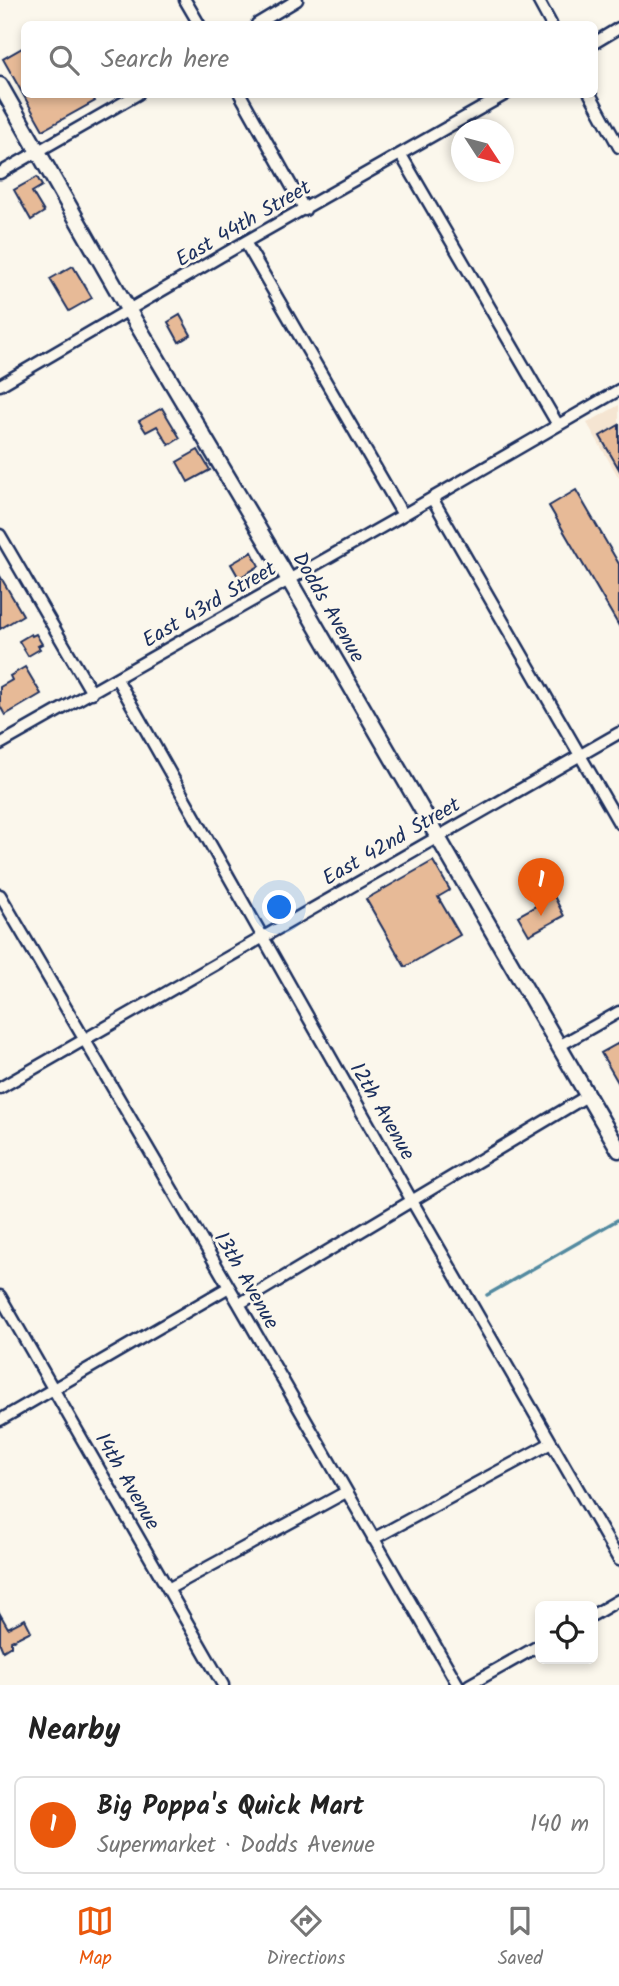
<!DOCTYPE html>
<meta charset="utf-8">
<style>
body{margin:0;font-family:Kalam,sans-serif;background:#f2f2f2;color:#222}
.controls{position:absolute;right:21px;bottom:21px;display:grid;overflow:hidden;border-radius:10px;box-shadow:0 4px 10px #0003}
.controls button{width:63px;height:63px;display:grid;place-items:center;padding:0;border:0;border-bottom:2px solid #e0e0e0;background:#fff;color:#222;font:35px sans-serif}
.compass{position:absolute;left:451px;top:119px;width:63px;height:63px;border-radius:50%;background:#fff;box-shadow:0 4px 10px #0003;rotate:126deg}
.you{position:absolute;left:280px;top:908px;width:24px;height:24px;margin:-18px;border:5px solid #fff;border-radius:50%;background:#1a73e8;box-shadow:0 0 0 10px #1a73e833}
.badge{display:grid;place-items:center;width:46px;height:46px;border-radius:50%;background:#ea580c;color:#fff;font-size:23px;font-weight:700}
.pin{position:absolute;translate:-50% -58px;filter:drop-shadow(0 2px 4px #0008)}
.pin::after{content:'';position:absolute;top:37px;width:24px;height:21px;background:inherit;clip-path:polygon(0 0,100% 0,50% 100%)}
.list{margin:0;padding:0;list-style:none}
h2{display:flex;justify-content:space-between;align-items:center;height:91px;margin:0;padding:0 28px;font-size:30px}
h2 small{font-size:23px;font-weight:400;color:#767676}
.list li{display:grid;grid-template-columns:46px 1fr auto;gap:21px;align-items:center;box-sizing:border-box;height:98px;margin:0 14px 14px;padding:0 14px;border:2px solid #e0e0e0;border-radius:10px}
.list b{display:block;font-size:26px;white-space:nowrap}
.list p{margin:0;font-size:23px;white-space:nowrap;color:#767676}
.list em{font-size:23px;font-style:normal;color:#767676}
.icon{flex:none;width:38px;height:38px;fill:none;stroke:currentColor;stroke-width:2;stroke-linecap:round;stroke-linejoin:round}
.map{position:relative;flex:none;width:619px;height:1685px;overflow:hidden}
.search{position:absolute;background:#fff;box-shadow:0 4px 10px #0003;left:21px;right:21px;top:21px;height:77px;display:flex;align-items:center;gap:18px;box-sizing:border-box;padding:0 24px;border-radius:10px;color:#767676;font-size:26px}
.sheet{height:203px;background:#fff}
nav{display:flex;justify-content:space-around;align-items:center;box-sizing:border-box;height:98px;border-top:2px solid #e0e0e0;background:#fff;font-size:19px;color:#767676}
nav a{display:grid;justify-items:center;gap:4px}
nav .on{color:#ea580c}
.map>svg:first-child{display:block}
.built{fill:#f5e5d2}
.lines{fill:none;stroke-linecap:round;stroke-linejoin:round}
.stream{stroke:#528aa0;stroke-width:3.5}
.building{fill:#e7ba97;stroke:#1b2f5e;stroke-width:2}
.street-casing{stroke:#1b2f5e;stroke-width:15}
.secondary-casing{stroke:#1b2f5e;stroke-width:19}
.street{stroke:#fbf7ec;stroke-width:10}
.secondary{stroke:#fbf7ec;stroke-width:14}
.labels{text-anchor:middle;stroke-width:6;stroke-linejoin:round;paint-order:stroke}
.street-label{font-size:21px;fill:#1b2f5e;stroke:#fbf7ec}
</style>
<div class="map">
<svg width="619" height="1685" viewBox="0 0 619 1685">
<rect width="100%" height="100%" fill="#fbf7ec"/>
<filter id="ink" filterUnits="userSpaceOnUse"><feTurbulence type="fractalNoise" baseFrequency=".0143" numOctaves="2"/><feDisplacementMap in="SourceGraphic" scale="14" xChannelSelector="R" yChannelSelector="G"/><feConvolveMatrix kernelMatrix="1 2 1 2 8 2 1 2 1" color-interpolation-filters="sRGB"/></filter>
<g filter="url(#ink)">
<!-- built -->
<path class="built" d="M619,405V478L587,423Z"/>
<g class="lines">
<!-- stream -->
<path class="stream" d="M487,1295L619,1219"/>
</g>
<!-- building -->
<path class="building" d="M24,47V94H91L95,101L43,130L3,59Z
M37,177L42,186L32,192L44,212L31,220L14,190Z
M73,266L92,298L69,311L50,279Z
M180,315L191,335L179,342L168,322Z
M162,408L180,438L169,445L157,426L146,432L139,421Z
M619,425V469L600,436Z
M198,450L210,470L188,482L177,462Z
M576,490L619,564V626L549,506Z
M252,552L259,566L239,578L231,564Z
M0,576L23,615L0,629Z
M31,634L32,636L36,634L42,644L38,646L40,649L28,656L19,641Z
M25,667L41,694L5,715L0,706V687L12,680L10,676Z
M433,861L450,890L438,897L460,935L405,967L366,899Z
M554,896L564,916L529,935L518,916Z
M619,1043V1084L601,1053Z
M0,1614L8,1628L25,1619L31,1631L11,1641V1646L3,1651L0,1644Z"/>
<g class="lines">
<!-- street casing -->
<g class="street-casing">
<path id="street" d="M185,0L199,24
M538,0L551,24
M257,24L297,0
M594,43L619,28
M240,94L305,210
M590,94L619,147
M401,155L558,425
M0,173L138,94
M245,242L403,515
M0,385L245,242L506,94
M432,498L619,823
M0,535L92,693
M117,679L412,1201L619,1560
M0,744L403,515L619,390
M0,895L239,1304L458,1685
M559,1046L619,1012
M0,1088L619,733
M0,1296L223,1685
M239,1304L587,1096
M0,1420L229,1287
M373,1539L551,1443
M168,1589L346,1492
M593,1615L619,1600
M469,1685L540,1645"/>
</g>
<!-- secondary casing -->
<g class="secondary-casing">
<path id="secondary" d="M0,85L129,311L289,580L619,1150"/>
</g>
<!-- street -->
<use href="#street" class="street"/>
<!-- secondary -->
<use href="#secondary" class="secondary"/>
</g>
</g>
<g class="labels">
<!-- street labels -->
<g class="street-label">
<text transform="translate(243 223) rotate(-30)" y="7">East 44th Street</text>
<text transform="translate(209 604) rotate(-30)" y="7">East 43rd Street</text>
<text transform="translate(329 607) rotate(60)" y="7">Dodds Avenue</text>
<text transform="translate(391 841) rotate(-30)" y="7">East 42nd Street</text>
<text transform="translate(383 1111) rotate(60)" y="7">12th Avenue</text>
<text transform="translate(247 1280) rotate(60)" y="7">13th Avenue</text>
<text transform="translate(128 1481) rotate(60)" y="7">14th Avenue</text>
</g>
</g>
</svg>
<div class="controls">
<button><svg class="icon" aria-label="locate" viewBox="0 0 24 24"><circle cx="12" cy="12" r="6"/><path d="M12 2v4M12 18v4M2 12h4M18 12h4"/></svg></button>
</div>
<svg class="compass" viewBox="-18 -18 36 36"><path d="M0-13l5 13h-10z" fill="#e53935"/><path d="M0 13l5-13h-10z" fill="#767676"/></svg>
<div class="you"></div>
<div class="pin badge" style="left:541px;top:916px">1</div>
<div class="search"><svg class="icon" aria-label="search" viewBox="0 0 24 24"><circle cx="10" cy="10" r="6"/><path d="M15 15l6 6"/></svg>Search here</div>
</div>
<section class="sheet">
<h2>Nearby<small></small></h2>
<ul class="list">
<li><span class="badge">1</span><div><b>Big Poppa's Quick Mart</b><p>Supermarket · Dodds Avenue</p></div><em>140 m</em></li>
</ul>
</section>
<nav>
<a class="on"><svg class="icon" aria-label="map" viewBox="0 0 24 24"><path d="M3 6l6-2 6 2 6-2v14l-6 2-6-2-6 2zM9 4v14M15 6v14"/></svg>Map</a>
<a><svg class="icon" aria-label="directions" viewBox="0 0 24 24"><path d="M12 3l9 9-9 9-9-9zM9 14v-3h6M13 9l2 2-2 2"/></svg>Directions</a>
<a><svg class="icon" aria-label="saved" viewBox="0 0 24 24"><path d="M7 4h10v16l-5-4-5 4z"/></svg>Saved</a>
</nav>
